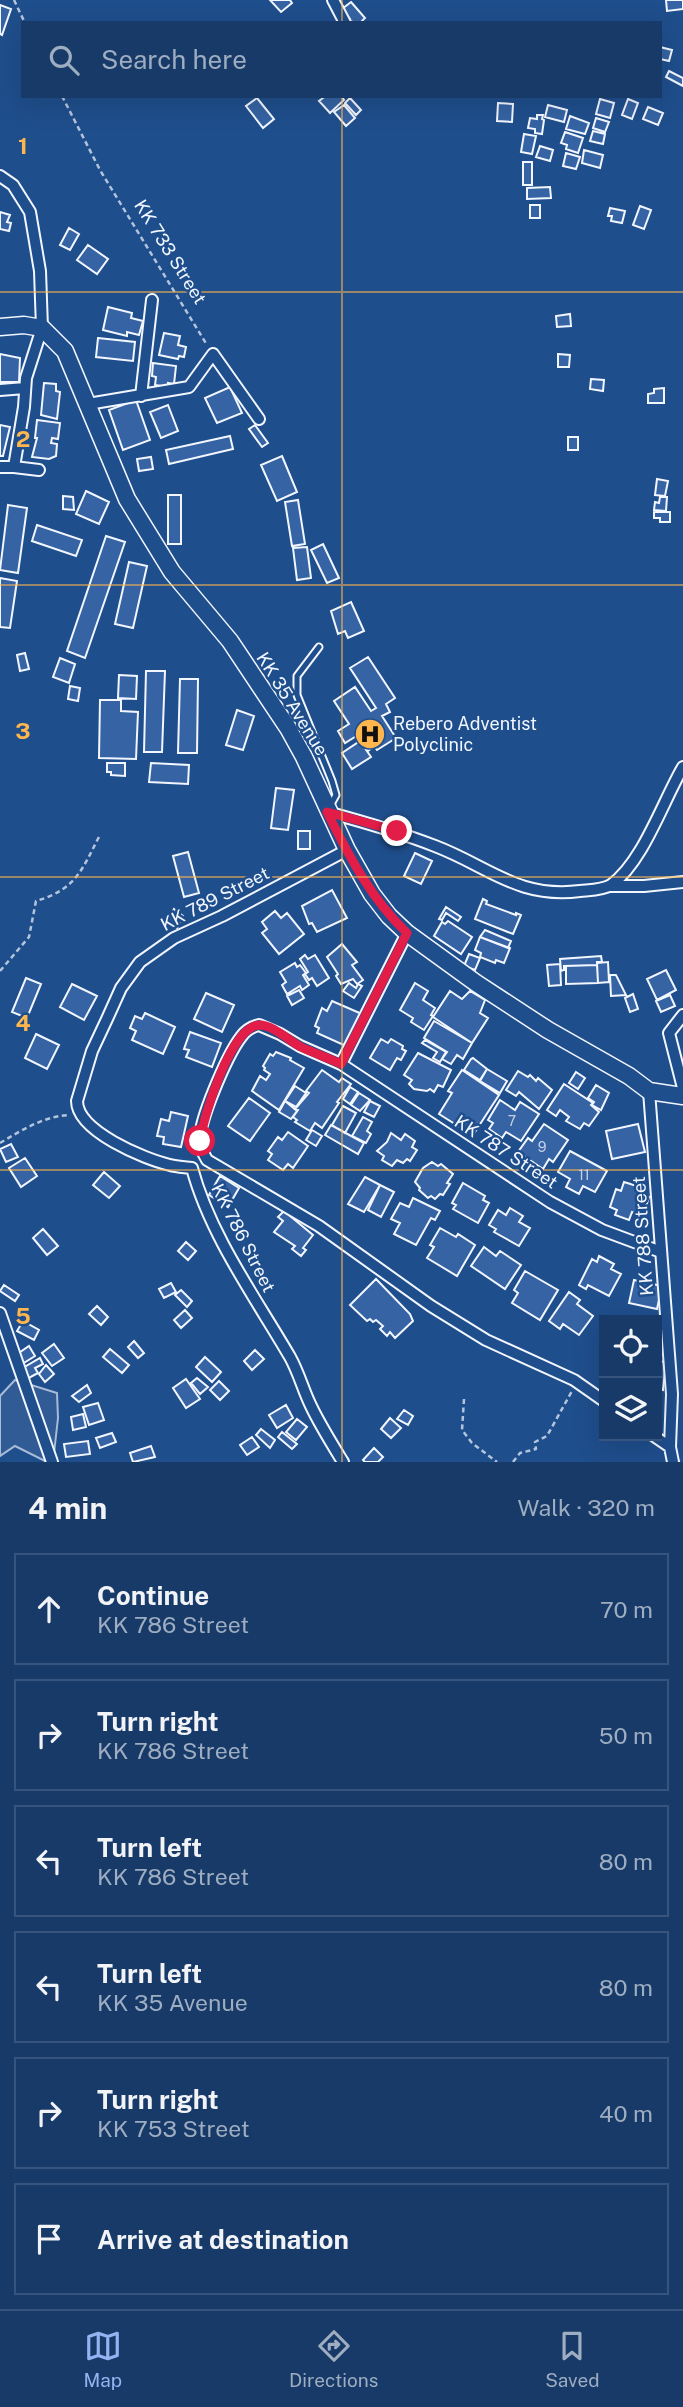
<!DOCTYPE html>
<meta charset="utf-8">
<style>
body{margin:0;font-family:"Public Sans",sans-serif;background:#244571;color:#f1f3f6}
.controls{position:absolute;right:21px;bottom:21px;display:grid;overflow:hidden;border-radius:0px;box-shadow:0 7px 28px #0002}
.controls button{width:63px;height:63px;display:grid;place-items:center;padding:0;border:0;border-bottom:2px solid #36547d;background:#173a69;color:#f1f3f6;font:35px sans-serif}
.stop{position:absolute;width:21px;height:21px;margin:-16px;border:5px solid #e11d48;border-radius:50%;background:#fff}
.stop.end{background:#e11d48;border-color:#fff;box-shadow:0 2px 7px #0008}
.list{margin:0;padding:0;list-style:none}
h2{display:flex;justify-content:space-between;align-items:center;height:91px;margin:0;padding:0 28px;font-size:30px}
h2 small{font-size:23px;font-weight:400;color:#9eadc0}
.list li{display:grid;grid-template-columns:46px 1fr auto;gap:21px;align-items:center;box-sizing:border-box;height:112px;margin:0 14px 14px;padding:0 14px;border:2px solid #36547d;border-radius:0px}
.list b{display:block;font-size:26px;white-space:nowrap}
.list p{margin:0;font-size:23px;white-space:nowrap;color:#9eadc0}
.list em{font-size:23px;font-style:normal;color:#9eadc0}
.icon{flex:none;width:38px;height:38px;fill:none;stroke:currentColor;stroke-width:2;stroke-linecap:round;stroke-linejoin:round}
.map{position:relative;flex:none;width:683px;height:1462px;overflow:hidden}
.search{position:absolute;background:#173a69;box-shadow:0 7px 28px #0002;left:21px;right:21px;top:21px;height:77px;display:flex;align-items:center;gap:18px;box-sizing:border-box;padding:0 24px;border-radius:0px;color:#9eadc0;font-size:26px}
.sheet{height:847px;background:#173a69}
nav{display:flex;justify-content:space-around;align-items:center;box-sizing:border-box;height:98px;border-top:2px solid #36547d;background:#173a69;font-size:19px;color:#9eadc0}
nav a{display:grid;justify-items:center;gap:4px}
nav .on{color:#95b2f1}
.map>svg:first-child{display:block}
.built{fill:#305b95;stroke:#a8bbd7;stroke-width:2}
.building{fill:#3563a3;stroke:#f2f6ff;stroke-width:2}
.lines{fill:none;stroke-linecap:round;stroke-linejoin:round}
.lane-casing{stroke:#f2f6ff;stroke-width:9}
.street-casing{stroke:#f2f6ff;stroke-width:14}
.secondary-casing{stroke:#f2f6ff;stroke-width:19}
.path{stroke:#b3c4dc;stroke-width:2.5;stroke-dasharray:5 3.5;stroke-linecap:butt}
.lane{stroke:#1f4e8c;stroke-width:5}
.street{stroke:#1f4e8c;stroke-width:10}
.secondary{stroke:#1f4e8c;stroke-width:16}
.route{stroke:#e11d48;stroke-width:9}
.grid{fill:none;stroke:#ffb74d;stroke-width:2;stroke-opacity:0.55}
.labels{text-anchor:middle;stroke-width:5;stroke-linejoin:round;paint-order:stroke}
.number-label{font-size:14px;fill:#c3d1e8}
.street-label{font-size:18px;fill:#f2f6ff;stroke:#1f4e8c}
.poi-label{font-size:18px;fill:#f2f6ff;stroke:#1f4e8c;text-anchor:start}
.grid-label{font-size:23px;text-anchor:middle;font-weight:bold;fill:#ffb74d;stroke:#1f4e8c;stroke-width:5;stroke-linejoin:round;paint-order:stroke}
</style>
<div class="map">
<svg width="683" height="1462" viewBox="0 0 683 1462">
<rect width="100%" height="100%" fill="#1f4e8c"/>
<!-- built -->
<path class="built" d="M15,1380L57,1393L58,1418L53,1462H47L15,1446L0,1456V1396Z"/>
<!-- building -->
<path class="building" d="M270,0H290L292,3L281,12Z
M666,0H683V9L667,11Z
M351,2L365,18L360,23L347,21L350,19L342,9Z
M0,5L11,9L2,35L0,34Z
M660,47L672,50L669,61L660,59Z
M669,71L683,78V86L666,77Z
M321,96H341L344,100L330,113L319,101L323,98Z
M257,98L274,119L263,128L246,106Z
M350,98L361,110L356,115L345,103Z
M600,99L614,103L610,118L596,114Z
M628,99L638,103L632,119L622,115Z
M498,103L513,104L512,122L497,121Z
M344,105L355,118L346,126L334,112Z
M548,105L567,110L564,122L545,117Z
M648,107L663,113L658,125L643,119Z
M537,115H543L542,119L544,120L542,134L535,133V129L528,128L530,118L537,119Z
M570,116L589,123L585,134L566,129Z
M596,118L609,122L605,132L593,128Z
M593,131L605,134L603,144L590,141Z
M565,132L583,138L578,153L566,149L567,145L561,143Z
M524,134L536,136L532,154L521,152Z
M540,146L553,150L550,161L536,157Z
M584,150L603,155L600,168L582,163Z
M566,153L580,157L576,169L563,166Z
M523,162H532V185H523Z
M550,187L551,198L527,199V188Z
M530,205H540V218H530Z
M640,206L651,210L644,229L633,225Z
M610,208L625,211L622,223L611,221L612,216H608Z
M0,212L10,215L7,222L11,223L9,231L0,229Z
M69,228L79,234L70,250L60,245Z
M88,245L108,259L97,274L77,260Z
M108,307L132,313L131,318L143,321L139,335L127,332V336L103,330Z
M570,314L571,326L557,327L556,316Z
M164,333L180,336L178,345L186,347L184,357L179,356L178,359L159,355Z
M98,338L135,342L133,361L96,357Z
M0,354L20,358L19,382H0Z
M558,354L570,355L569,367H558Z
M153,363L176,366L174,384L168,383V387L155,385L156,377L152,376Z
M591,379L604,380L603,391L590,389Z
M44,383L56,384V391L60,392L57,419L41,415Z
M230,387L242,413L217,423L205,398Z
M664,388V403H648V394L654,393V389Z
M136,400L150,440L123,450L109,410Z
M168,405L178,431L161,438L150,412Z
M37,420L60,423L58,439L52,438L51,443L57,444L56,456L49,459L32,457L37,438H35Z
M0,425L10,427L3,456H0Z
M255,425L268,443L262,447L249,429Z
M230,436L233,449L169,464L166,450Z
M568,437H578V450H568Z
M282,456L297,492L277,501L261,465Z
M151,457L153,469L139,471L137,459Z
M657,479L668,481L665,496L655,495Z
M86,491L109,502L99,524L76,514Z
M168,495H181V544H168Z
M63,496L73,497L74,510L63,509Z
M660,497H667L666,511L654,510L655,502L659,503Z
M298,500L305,544L292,546L285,502Z
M8,505L27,508L18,573L0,570Z
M654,512H670V522H660V518H654Z
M37,525L82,540L76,556L32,541Z
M106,536L125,542L85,658L67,651Z
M323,544L339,578L327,583L311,550Z
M307,547L311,578L297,580L293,548Z
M129,562L147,566L133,628L115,624Z
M0,578L17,581L10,628L0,627Z
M351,602L364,631L348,638L345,631L338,634L331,611Z
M25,653L29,669L20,671L17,655Z
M368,657L395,698L386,704L390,712L382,716L396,738L377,750L374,746L368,751L358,735L345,743L338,731L349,724L334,701L355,687L371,711L376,708L350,668Z
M60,658L75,664L69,683L53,677Z
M146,671H165L162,752H144Z
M119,675L137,676L136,699L118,698Z
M180,679H198L197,753H178Z
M70,686L80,688L78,701L68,699Z
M100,700H121V711L138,712L136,759L99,758Z
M237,710L254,716L243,750L226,745Z
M360,741L371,757L352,769L342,753Z
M107,763H125V776L111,775V772H107Z
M151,763L189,765L188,784L149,782Z
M276,788L294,790L288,830L271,828Z
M298,831H310V849H298Z
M188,852L199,893L184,897L173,856Z
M415,853L432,861L421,884L404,876Z
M332,890L347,918L317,932L312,923L309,924L302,906Z
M483,899L487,901L486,904L516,915V913L521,915L513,934L475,919Z
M446,907L461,917L458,921L446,913L442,920L439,919Z
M174,909L183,916L177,928L167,922Z
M275,911L281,918L287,913L304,934L279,954L262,933L267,929L262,922Z
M448,921L472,937L461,954L434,936L442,922L445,924Z
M485,930L511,941L508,948L480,937Z
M480,937L510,948L504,963L496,960L495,963L480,957L481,953L475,950Z
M342,944L357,962L352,965L363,980L357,984L353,979L341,984L336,976L338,974L327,957Z
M469,954L480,958L475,970L464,966Z
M305,955L308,959L315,955L329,978L317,986L312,978L309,980L305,974L308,972L300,959Z
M601,956L602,962H597V965L564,966V970L561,971L560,959Z
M608,962L609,982L598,983L597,963Z
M295,963L297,967L300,965L306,973L303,975L309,985L302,990L300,986L287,994L282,985L286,982L280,972Z
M560,964L561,985L549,986L547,965Z
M597,965L598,983L566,984V966Z
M666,970L676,990L657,1000L647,979Z
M610,975H616L626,995L611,996Z
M26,978L41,984L27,1018L12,1012Z
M349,983L356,988L358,984L362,986L354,998L343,991Z
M415,983L428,991L423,1000L435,1008L431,1015L433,1016L424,1030L411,1022L413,1018L400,1010Z
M72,984L97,996L84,1020L60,1007Z
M299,990L304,998L292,1005L287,996Z
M450,991L462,999L470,991L485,1000L480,1013L488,1018L472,1043L433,1017Z
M206,993L234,1005L222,1032L194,1019Z
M633,994L638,1009L630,1012L625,998Z
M670,995L675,1006L661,1012L656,1001Z
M332,1001L362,1014L348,1047L317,1033L319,1028L315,1026L322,1008L327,1011Z
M145,1013L175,1027L163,1054L132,1040L136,1031L130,1028L135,1016L142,1019Z
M434,1021L472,1043L463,1059L457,1055L451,1064L442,1059L447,1052L424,1038Z
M190,1032L221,1043L212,1067L186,1057L189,1050L184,1049Z
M36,1034L59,1045L47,1069L25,1058Z
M381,1039L388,1043L391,1039L403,1046L402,1049L406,1051L401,1060L397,1058L390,1070L370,1058Z
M425,1040L446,1052L440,1062L433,1058L437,1052L422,1043Z
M276,1052L291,1058L290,1060L304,1068L279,1110L252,1091L260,1076L266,1080L270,1074L264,1070L265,1068L263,1066L270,1054L273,1056Z
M418,1053L451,1070L443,1087L438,1085L434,1092L430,1089L427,1091L414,1089L409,1084L412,1080L404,1075Z
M473,1058L487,1069L480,1080L464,1070L471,1059Z
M487,1069L507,1081L500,1093L480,1081Z
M322,1070L339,1082L342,1078L351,1084L337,1102L339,1103L322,1128L315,1123L310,1131L295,1122L297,1120L293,1117L298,1110L295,1109L309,1093L306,1091Z
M462,1070L499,1095L475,1132L468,1128L466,1131L439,1114L452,1093L448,1091Z
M518,1071L528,1077L530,1075L536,1081L538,1078L552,1090L539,1109L519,1092L516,1096L506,1090Z
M576,1072L585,1078L578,1089L569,1083Z
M564,1084L593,1103L591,1105L599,1112L589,1126L584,1123L580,1129L566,1121L569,1117L560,1110L556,1116L547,1110Z
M596,1085L609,1093L601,1110L592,1105L594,1102L588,1098Z
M295,1086L306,1093L296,1107L285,1101Z
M350,1087L358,1092L350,1104L343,1099Z
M359,1093L370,1100L360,1111L351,1105Z
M249,1098L270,1113L250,1141L228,1126Z
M500,1100L515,1110L520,1102L539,1114L521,1141L506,1132L502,1138L489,1129L493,1123L488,1120Z
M285,1101L297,1111L291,1119L279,1112Z
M370,1101L380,1106L374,1117L364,1112Z
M343,1106L356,1113L345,1133L332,1125Z
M171,1112L188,1116L181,1147L163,1144L164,1137L157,1136L161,1119L169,1121Z
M363,1117L372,1122L367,1131L371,1134L366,1143L352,1136Z
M544,1124L568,1140L553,1162L549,1159L543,1169L518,1152L528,1138L532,1141Z
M638,1124L645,1152L612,1159L606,1131Z
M331,1125L364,1143L358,1154L325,1135Z
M312,1130L322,1136L316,1146L306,1140Z
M288,1132L308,1146L293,1168L288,1164L283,1170L268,1160L272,1154L268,1151L278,1137L282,1140Z
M391,1133L401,1140L405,1134L415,1141L412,1147L417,1150L410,1161L407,1159L403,1163L397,1160L392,1166L382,1160L384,1156L377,1151L387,1142Z
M11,1144L18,1157L6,1162L0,1149Z
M570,1151L607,1171L595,1192L583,1186L579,1194L566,1187L570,1179L558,1172Z
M25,1158L37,1176L21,1187L9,1168Z
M432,1162L438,1166L441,1164L453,1174L447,1183L450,1184L443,1195L440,1194L435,1199L431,1196L428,1198L419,1190L420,1188L415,1182L423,1168Z
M104,1172L120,1186L109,1198L93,1185Z
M220,1176L239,1188L228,1207L209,1195Z
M365,1177L380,1185L364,1212L348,1204Z
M624,1182L640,1187L638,1194L649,1197L643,1216L632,1212L629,1220L615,1215L617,1210L610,1207L616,1189L621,1191Z
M463,1183L485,1196L483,1200L489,1203L478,1223L453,1209L456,1205L452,1203Z
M380,1185L394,1192L381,1217L368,1210Z
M413,1198L440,1211L435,1220L431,1218L416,1245L394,1234L400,1223L391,1219L400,1203L409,1207Z
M510,1208L523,1216L519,1222L530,1228L519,1246L494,1232L496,1229L489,1225L498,1210L506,1215Z
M284,1211L313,1235L303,1248L306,1250L301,1256L292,1249L295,1246L274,1232L283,1221L278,1217Z
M440,1228L456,1237L458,1234L475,1245L457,1276L427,1258L434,1247L430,1245Z
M43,1229L58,1246L47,1255L33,1238Z
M186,1242L196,1251L188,1260L178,1251Z
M484,1247L496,1256L500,1251L521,1265L505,1289L471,1266Z
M599,1256L614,1264L611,1269L621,1274L609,1296L588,1285L586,1289L579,1285L592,1259L597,1262Z
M525,1271L558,1290L540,1320L512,1303L518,1293L514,1290Z
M376,1279L410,1314L413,1321L395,1338L390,1332L387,1336L380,1329L383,1326L376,1320L373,1322L370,1319L367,1321L350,1305Z
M634,1280L662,1286L657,1309L629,1303Z
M171,1283L176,1292L164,1298L159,1289Z
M4,1285L19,1295L15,1301L0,1291Z
M181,1290L192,1301L187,1307L175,1295Z
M569,1292L580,1300L577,1304L593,1316L579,1335L563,1324L560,1329L549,1321Z
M97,1306L108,1317L101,1325L89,1314Z
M185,1310L192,1318L181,1328L174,1320Z
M23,1321L39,1330L34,1340L17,1331Z
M134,1341L144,1353L138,1358L128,1347Z
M54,1344L64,1358L52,1366L42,1353Z
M29,1346L35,1356L19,1366L13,1357Z
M110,1349L129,1365L122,1373L103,1357Z
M255,1350L264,1359L252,1370L244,1361Z
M205,1357L221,1372L212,1382L196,1367Z
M40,1358L43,1364L35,1368L38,1373L27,1379L21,1369Z
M657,1361L666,1362L663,1390L657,1389Z
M46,1365L54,1374L45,1382L39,1374Z
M197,1378L208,1387L200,1394L191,1383Z
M186,1379L200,1399L186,1408L173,1388Z
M219,1381L229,1391L220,1400L210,1390Z
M87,1385L91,1393L79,1402L72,1396Z
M98,1403L104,1420L89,1425L83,1407Z
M286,1405L293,1418L277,1428L269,1415Z
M404,1410L413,1416L408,1425L397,1419Z
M83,1414L86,1427L73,1430L71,1417Z
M390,1418L401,1428L391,1438L381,1429Z
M297,1419L307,1427L296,1440L286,1432Z
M261,1429L275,1440L270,1448L256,1435Z
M282,1432L297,1444L292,1449L278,1437Z
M112,1433L116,1442L100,1448L96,1438Z
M252,1437L259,1447L247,1455L240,1445Z
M88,1441L90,1454L66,1457L64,1444Z
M151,1446L155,1457L133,1462L130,1453Z
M374,1448L383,1457L378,1462H365L363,1460Z"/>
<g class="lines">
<!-- lane casing -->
<g class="lane-casing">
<path id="lane" d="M319,647L297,676V695L332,781L336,795L330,806"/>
</g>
<!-- street casing -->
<g class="street-casing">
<path id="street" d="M333,0L345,23
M0,176L13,185L30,212L40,271L42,328L26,378L24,407L14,467H0
M0,390L25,388
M141,396L152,300
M88,404L189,387L213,354L259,419
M14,467L39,470
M327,812C364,822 399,832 435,846C488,866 518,899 580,891C589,890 603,890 611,885C643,862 663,801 683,767
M609,886H644L683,882
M683,1015L669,1033L683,1088
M341,1064L550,1202L602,1230L661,1252
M649,1091L672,1394L670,1447L673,1462
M207,1160L319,1226L431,1306L486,1340L574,1380L604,1401
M207,1160C205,1156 201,1150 200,1145C196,1125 228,1054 241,1037C245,1031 251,1027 259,1025L280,1034L300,1046L341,1064L407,933
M192,1168C185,1167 177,1167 170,1165C144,1159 77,1131 77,1101L92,1051L107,1019L121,988L140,962L174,938L222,916L347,850
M192,1168C210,1235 255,1297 290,1357C299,1373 303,1390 311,1406C320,1425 332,1444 343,1462
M0,1313L52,1462
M654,1436L670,1447"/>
</g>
<!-- secondary casing -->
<g class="secondary-casing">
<path id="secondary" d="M0,327L24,325L42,328L65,351L127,499L172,572L230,641L288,728L304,757L347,850L372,894L389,916L407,933L476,983L548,1030L629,1076L649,1091L683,1096"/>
</g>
<!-- path -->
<path class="path" d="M14,0L25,23
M62,96L100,170L207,345
M0,971L29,937L36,901C77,889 82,869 100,835
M0,1143C22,1130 44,1116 70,1115
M464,1399L462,1430L472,1443L497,1462
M513,1462L520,1453L536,1449L535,1442L547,1436L572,1391"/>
<!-- lane -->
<use href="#lane" class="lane"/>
<!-- street -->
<use href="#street" class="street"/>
<!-- secondary -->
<use href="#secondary" class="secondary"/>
</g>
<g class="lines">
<!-- route -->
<path class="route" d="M200,1141C203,1118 231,1026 259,1025C274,1025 289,1041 301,1047C314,1053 328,1058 341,1064L407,933C371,899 349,856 327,812L397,831"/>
</g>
<!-- grid -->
<path class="grid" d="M342,0V23M342,96V1462M0,292H683M0,585H683M0,877H683M0,1170H683"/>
<!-- icons -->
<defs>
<g id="hospital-disc" transform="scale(1.575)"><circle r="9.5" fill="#ffb74d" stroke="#1f4e8c"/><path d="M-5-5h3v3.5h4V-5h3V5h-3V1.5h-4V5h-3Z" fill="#111"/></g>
</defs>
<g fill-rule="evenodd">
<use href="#hospital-disc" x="370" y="734"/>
</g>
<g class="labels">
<!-- number labels -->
<g class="number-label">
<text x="512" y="1126">7</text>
<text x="542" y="1152">9</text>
<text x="584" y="1180">11</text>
</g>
<!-- street labels -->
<g class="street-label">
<text transform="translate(170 252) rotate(58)" y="6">KK 733 Street</text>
<text transform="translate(292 704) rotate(58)" y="6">KK 35 Avenue</text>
<text transform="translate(215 899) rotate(-27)" y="6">KK 789 Street</text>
<text transform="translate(506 1152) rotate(33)" y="6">KK 787 Street</text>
<text transform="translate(643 1236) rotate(-94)" y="6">KK 788 Street</text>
<text transform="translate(243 1238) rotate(63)" y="6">KK 786 Street</text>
</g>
<!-- poi labels -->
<g class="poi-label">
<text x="393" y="730">Rebero Adventist<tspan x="393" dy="21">Polyclinic</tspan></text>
</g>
</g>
<g class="grid-label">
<text x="23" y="154">1</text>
<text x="23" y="447">2</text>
<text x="23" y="739">3</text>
<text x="23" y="1031">4</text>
<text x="23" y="1324">5</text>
</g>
</svg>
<div class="controls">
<button><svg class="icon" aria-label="locate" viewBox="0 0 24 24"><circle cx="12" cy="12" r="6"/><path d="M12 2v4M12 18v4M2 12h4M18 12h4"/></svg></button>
<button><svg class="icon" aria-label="layers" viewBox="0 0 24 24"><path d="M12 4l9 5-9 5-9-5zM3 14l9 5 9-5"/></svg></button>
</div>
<div class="stop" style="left:200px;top:1141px"></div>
<div class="stop end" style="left:397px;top:831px"></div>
<div class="search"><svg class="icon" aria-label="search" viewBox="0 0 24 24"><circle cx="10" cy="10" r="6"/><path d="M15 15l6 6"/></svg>Search here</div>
</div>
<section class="sheet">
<h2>4 min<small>Walk · 320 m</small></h2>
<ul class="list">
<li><svg class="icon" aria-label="ahead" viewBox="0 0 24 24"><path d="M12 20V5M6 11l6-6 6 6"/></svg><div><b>Continue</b><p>KK 786 Street</p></div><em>70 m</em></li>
<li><svg class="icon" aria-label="right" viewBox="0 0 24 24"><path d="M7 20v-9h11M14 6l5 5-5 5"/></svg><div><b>Turn right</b><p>KK 786 Street</p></div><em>50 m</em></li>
<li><svg class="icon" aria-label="left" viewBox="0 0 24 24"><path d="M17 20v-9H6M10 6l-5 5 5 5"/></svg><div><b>Turn left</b><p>KK 786 Street</p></div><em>80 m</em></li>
<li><svg class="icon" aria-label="left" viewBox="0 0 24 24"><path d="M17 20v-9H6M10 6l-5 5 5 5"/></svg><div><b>Turn left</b><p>KK 35 Avenue</p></div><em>80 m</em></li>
<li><svg class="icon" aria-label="right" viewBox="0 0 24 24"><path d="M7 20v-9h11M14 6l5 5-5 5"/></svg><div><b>Turn right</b><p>KK 753 Street</p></div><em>40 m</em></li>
<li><svg class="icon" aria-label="arrive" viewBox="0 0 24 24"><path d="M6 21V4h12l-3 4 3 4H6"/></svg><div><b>Arrive at destination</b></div></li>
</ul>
</section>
<nav>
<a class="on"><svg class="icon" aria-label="map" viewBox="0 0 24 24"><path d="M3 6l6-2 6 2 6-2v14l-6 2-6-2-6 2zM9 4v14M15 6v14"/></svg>Map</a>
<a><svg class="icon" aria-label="directions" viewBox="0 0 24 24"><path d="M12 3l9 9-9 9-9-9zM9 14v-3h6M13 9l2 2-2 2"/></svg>Directions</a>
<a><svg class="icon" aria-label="saved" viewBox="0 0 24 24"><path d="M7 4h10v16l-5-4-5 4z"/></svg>Saved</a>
</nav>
